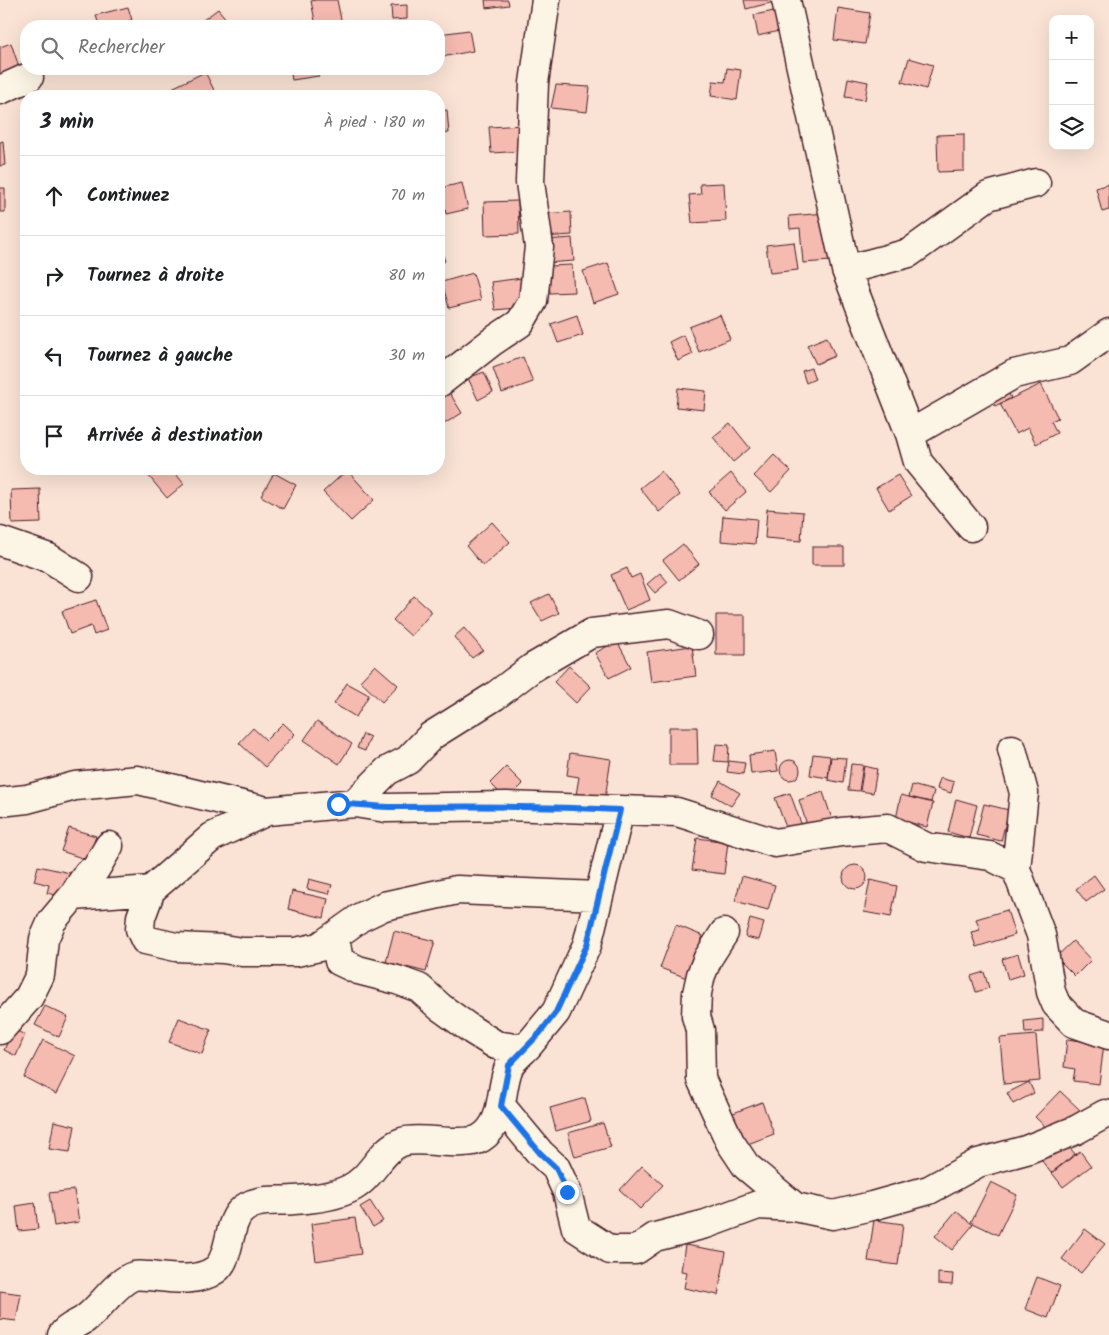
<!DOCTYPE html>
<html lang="fr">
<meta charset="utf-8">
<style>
body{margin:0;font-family:Kalam,sans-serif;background:#f6f6f6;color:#202124}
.controls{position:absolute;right:15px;top:15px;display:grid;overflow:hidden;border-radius:10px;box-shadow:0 5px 20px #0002}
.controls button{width:45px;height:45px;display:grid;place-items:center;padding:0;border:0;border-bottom:1px solid #e0e0e0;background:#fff;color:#202124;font:25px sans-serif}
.stop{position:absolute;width:15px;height:15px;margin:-11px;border:4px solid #1a73e8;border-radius:50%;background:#fff}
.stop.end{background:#1a73e8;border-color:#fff;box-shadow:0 1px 5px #0008}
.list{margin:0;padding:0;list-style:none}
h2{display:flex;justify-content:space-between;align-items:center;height:65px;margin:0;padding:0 20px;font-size:21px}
h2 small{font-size:16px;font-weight:400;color:#757577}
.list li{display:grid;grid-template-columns:32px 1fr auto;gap:15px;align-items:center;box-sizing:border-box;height:80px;padding:0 20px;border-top:1px solid #e0e0e0}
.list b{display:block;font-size:19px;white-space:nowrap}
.list em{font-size:16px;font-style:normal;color:#757577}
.icon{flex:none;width:28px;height:28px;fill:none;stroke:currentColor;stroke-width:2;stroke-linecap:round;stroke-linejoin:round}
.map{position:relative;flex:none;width:1109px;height:1335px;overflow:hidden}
.search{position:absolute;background:#fff;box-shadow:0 5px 20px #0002;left:20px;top:20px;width:425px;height:55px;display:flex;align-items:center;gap:12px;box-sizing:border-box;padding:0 18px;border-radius:20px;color:#757577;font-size:19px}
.panel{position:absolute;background:#fff;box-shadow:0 5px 20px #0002;left:20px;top:90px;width:425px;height:385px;border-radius:20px}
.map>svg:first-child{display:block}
.building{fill:#f5bab0;stroke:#4a1f2b}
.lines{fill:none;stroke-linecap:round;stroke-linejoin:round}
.street-casing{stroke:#4a1f2b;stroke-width:31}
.street{stroke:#fcf5e5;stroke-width:28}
.route{stroke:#1a73e8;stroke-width:6}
</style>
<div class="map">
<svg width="1109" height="1335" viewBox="0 0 1109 1335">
<rect width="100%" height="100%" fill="#fae3d5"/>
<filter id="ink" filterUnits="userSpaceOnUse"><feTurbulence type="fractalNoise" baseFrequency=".02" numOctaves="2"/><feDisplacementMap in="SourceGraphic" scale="10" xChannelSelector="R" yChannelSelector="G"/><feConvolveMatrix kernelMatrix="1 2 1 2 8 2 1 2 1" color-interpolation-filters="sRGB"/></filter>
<g filter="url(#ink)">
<!-- building -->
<path class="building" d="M316,0H337L342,24L316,26L311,1Z
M485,0H508L509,5L486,8Z
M744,0H774V2L746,9Z
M407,5V19L392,20L391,6Z
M128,7L132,20L125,22L126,26H99L96,15Z
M838,8L870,13L865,44L834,40Z
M218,9L232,26H195Z
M779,10L783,30L758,36L754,15Z
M469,30L473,51L442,57L439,34Z
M11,43L21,73L0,80V47Z
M909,58L933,65L926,89L902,82Z
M727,68L741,70L737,100L711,96L713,81L725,82Z
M290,69H318L319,76L292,80Z
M205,72L216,94L211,96H176L172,88Z
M848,78L868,82L865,100L845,97Z
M556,85L590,87L587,112L551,108Z
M447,110L449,133L439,134V111Z
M523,125L525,151L491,153L489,127Z
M964,134V171L938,172L937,135Z
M3,141L5,165L0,166V142Z
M462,183L468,209L446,214L440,188Z
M724,183L726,221L692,223L689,195L701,194L700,184Z
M1109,184V210L1102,212L1096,188Z
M0,188H5V212H0Z
M518,201L519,234L485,235L484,202Z
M571,212L572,235L544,237L542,214Z
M827,213L831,261L803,263L800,228L790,229L789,216Z
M572,238L574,261L546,263L545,240Z
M794,242L798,270L770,273L766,245Z
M439,245L445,261L439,264Z
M608,263L619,294L593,303L583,271Z
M572,265L574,292L550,293L548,266Z
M473,273L481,300L449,308L442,282Z
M522,278L526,307L495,310L491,282Z
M577,315L583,335L558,343L551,324Z
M720,315L730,339L699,352L689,327Z
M683,335L693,354L678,361L669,342Z
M827,337L835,356L816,364L807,345Z
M523,357L533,382L502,393L493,368Z
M811,368L815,379L806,383L802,371Z
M484,372L493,392L478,400L468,378Z
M1041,384L1058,418L1051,421L1057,433L1036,444L1028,428L1016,434L1000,404Z
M1005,386L1011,398L995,406L989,394Z
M678,388L706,391L704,410L676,407Z
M449,392L462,413L439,427V398Z
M730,423L750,448L733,462L713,437Z
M774,455L791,471L771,492L754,476Z
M154,469H172L184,484L167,498L147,474Z
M347,470L374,500L351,521L323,492Z
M661,471L680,495L659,512L640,488Z
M274,473L296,485L283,509L261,496Z
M731,473L746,492L725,510L709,492Z
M898,475L911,496L889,510L876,488Z
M40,489L41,523L12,524L11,490Z
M767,509L803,512L801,541L765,538Z
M723,516L757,519L755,544L721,541Z
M492,522L510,542L483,566L466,546Z
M683,544L699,564L679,580L663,560Z
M812,547H844V565H812Z
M627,568L631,578L640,574L650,600L626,610L611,575Z
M660,573L668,582L655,593L647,584Z
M549,594L559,613L542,621L531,603Z
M414,596L432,612L411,636L393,620Z
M96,600L107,630L94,635L91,626L70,634L62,611Z
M716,615H745V655H716Z
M464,628L483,650L472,658L454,637Z
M617,641L631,667L609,678L595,653Z
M692,646L696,676L651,682L647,652Z
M375,665L398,685L382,702L360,681Z
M569,666L591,687L576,703L554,682Z
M347,683L369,695L356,717L334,704Z
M317,721L352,744L339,764L304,740Z
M283,723L295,734L265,767L239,743L253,728L266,740Z
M669,727H697L698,765H669Z
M363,734L370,737L365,751L357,748Z
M716,744L729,745L728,762L714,761Z
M775,751L778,771L751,774L749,755Z
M570,753L611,759L604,805L575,801L579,777L567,775Z
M813,754L830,756L828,778L810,775Z
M831,757L846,758L843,783L828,780Z
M780 770a10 10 0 1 1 20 0a10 10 0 1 1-20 0Z
M729,761L745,763L743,774L727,772Z
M851,764L863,765L859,791L848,790Z
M864,766L877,769L873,793L860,791Z
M506,767L523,784L507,800L490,783Z
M940,778L954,782L951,793L937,789Z
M720,781L740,793L731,806L712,795Z
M912,785L934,791L931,802L909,797Z
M823,792L832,819L808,828L799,800Z
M790,793L802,826L787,830L775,798Z
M901,795L933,803L927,827L896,819Z
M956,799L977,805L969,838L948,832Z
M984,804L1009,810L1001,841L976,835Z
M69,828L96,836L88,860L61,851Z
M697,838L728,842L724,874L692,870Z
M843 877a12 12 0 1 1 24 0a12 12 0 1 1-24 0Z
M38,866L70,873L64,897L47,893L49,885L34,881Z
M1094,875L1104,889L1086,902L1076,889Z
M742,876L775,885L768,910L735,901Z
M309,879L332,885L329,894L307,889Z
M870,880L897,886L891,917L864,912Z
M292,891L328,899L324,918L288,909Z
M1007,910L1015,935L976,947L971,932L980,930L976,919Z
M750,919L764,923L759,940L745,937Z
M676,925L703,936L687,978L660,968Z
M394,931L435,941L426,972L386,962Z
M1073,941L1091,960L1075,976L1056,957Z
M1018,954L1024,974L1008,979L1002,959Z
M984,972L989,988L976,992L971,976Z
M45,1006L68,1017L59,1037L35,1025Z
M179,1018L211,1030L202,1054L169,1042Z
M1043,1019V1032L1025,1033L1024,1021Z
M13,1029L25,1035L16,1056L4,1050Z
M1036,1035L1040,1081L1004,1084L1000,1038Z
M1067,1039L1104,1044L1099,1084L1073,1081L1075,1069L1064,1067Z
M43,1040L75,1056L56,1094L24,1077Z
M1029,1082L1034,1093L1013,1104L1007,1093Z
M1060,1091L1080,1110L1055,1136L1035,1117Z
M585,1098L591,1121L556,1131L550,1108Z
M762,1102L774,1134L740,1147L728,1115Z
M54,1121L75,1126L70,1152L49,1149Z
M603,1123L611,1147L575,1157L568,1133Z
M1065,1142L1075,1154L1051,1173L1042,1161Z
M1080,1151L1091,1166L1063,1187L1052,1173Z
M642,1166L663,1185L640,1209L620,1190Z
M991,1182L1017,1195L998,1235L971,1222Z
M74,1190L79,1222L54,1226L49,1193Z
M370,1201L383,1221L373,1227L360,1207Z
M35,1203L38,1229L19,1231L16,1206Z
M956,1211L973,1225L952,1250L935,1236Z
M355,1218L361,1254L316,1261L311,1224Z
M874,1220L903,1224L898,1265L868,1261Z
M1085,1229L1105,1244L1081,1273L1062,1259Z
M685,1245L726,1252L718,1295L684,1288L687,1272L681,1271Z
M938,1273L953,1274L952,1285L938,1284Z
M1037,1277L1060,1286L1048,1318L1025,1309Z
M0,1291L21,1294L16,1321L0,1319Z"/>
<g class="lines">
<!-- street casing -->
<g class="street-casing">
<path id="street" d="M786,0L846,270L910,434L918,462L971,527
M0,90L29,77
M846,270L909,253L988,196L1036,183
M439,383L493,341L520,323L533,301L539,247L530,182L534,83L546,0
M910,434L1014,374L1070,361L1109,333
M0,541L49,558L79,577
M1012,749L1024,793L1016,869
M0,802L27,799L75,786L138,780L267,811
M355,803L387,771L408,760L431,736L495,696L532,668L592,633L669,624L699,635
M151,890L141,917L140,929L145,940L176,947L223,949L242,952H296L319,947L361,917L384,906L457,890L599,896
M73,896L88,873L95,870L109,846
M724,933L708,958L701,975L697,993L696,1016L700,1030L701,1079L730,1142L746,1166L795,1207
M335,937L339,961L358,970L397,980L419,988L440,1007L472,1030L496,1045L515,1048L527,1047L556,1012L587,945L620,810
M0,1030L29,997L40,975L44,939L52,921L73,896L151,890L212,837L267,811L355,803L386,808L506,806L677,812L775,843L841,832L888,828L926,847L990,856L1016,869L1041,935L1051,992L1056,1004L1074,1023L1109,1035
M501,1106L540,1153L556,1168L567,1192L576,1228L610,1250H636L655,1237L706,1224L758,1205L795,1207L833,1215L872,1206L929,1190L978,1163L1026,1150L1076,1130L1105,1114
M62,1335C68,1326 78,1325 86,1318C101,1307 117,1281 134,1276C138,1275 144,1276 149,1276C170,1278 197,1283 215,1270C231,1259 227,1226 240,1212C254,1197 276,1202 294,1200C312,1199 333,1197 349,1189C373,1178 380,1149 402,1142C420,1136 466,1148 481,1138C506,1122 499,1090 509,1067C512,1060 521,1053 527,1047"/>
</g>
<!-- street -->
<use href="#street" class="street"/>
</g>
</g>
<g class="lines" filter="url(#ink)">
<!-- route -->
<path class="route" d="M338,804C359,803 378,808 399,807C473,806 546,806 620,810L587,945L556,1012L540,1033L509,1065L501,1106L540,1153L556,1168L567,1192"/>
</g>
</svg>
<div class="controls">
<button>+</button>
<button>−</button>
<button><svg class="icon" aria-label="layers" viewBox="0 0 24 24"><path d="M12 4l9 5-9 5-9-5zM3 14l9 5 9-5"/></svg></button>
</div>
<div class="stop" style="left:338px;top:804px"></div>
<div class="stop end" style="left:567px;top:1192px"></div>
<div class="search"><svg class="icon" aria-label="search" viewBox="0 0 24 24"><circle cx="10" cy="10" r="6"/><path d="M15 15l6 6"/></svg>Rechercher</div>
<section class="panel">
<h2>3 min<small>À pied · 180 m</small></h2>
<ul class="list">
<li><svg class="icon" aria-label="ahead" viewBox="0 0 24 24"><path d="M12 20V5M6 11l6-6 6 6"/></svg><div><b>Continuez</b></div><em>70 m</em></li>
<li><svg class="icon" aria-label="right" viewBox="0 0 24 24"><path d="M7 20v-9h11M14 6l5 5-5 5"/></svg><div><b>Tournez à droite</b></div><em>80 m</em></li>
<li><svg class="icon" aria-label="left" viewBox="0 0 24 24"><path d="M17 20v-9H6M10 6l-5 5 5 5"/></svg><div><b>Tournez à gauche</b></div><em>30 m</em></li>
<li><svg class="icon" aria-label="arrive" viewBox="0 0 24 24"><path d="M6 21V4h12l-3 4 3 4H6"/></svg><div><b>Arrivée à destination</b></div></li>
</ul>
</section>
</div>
